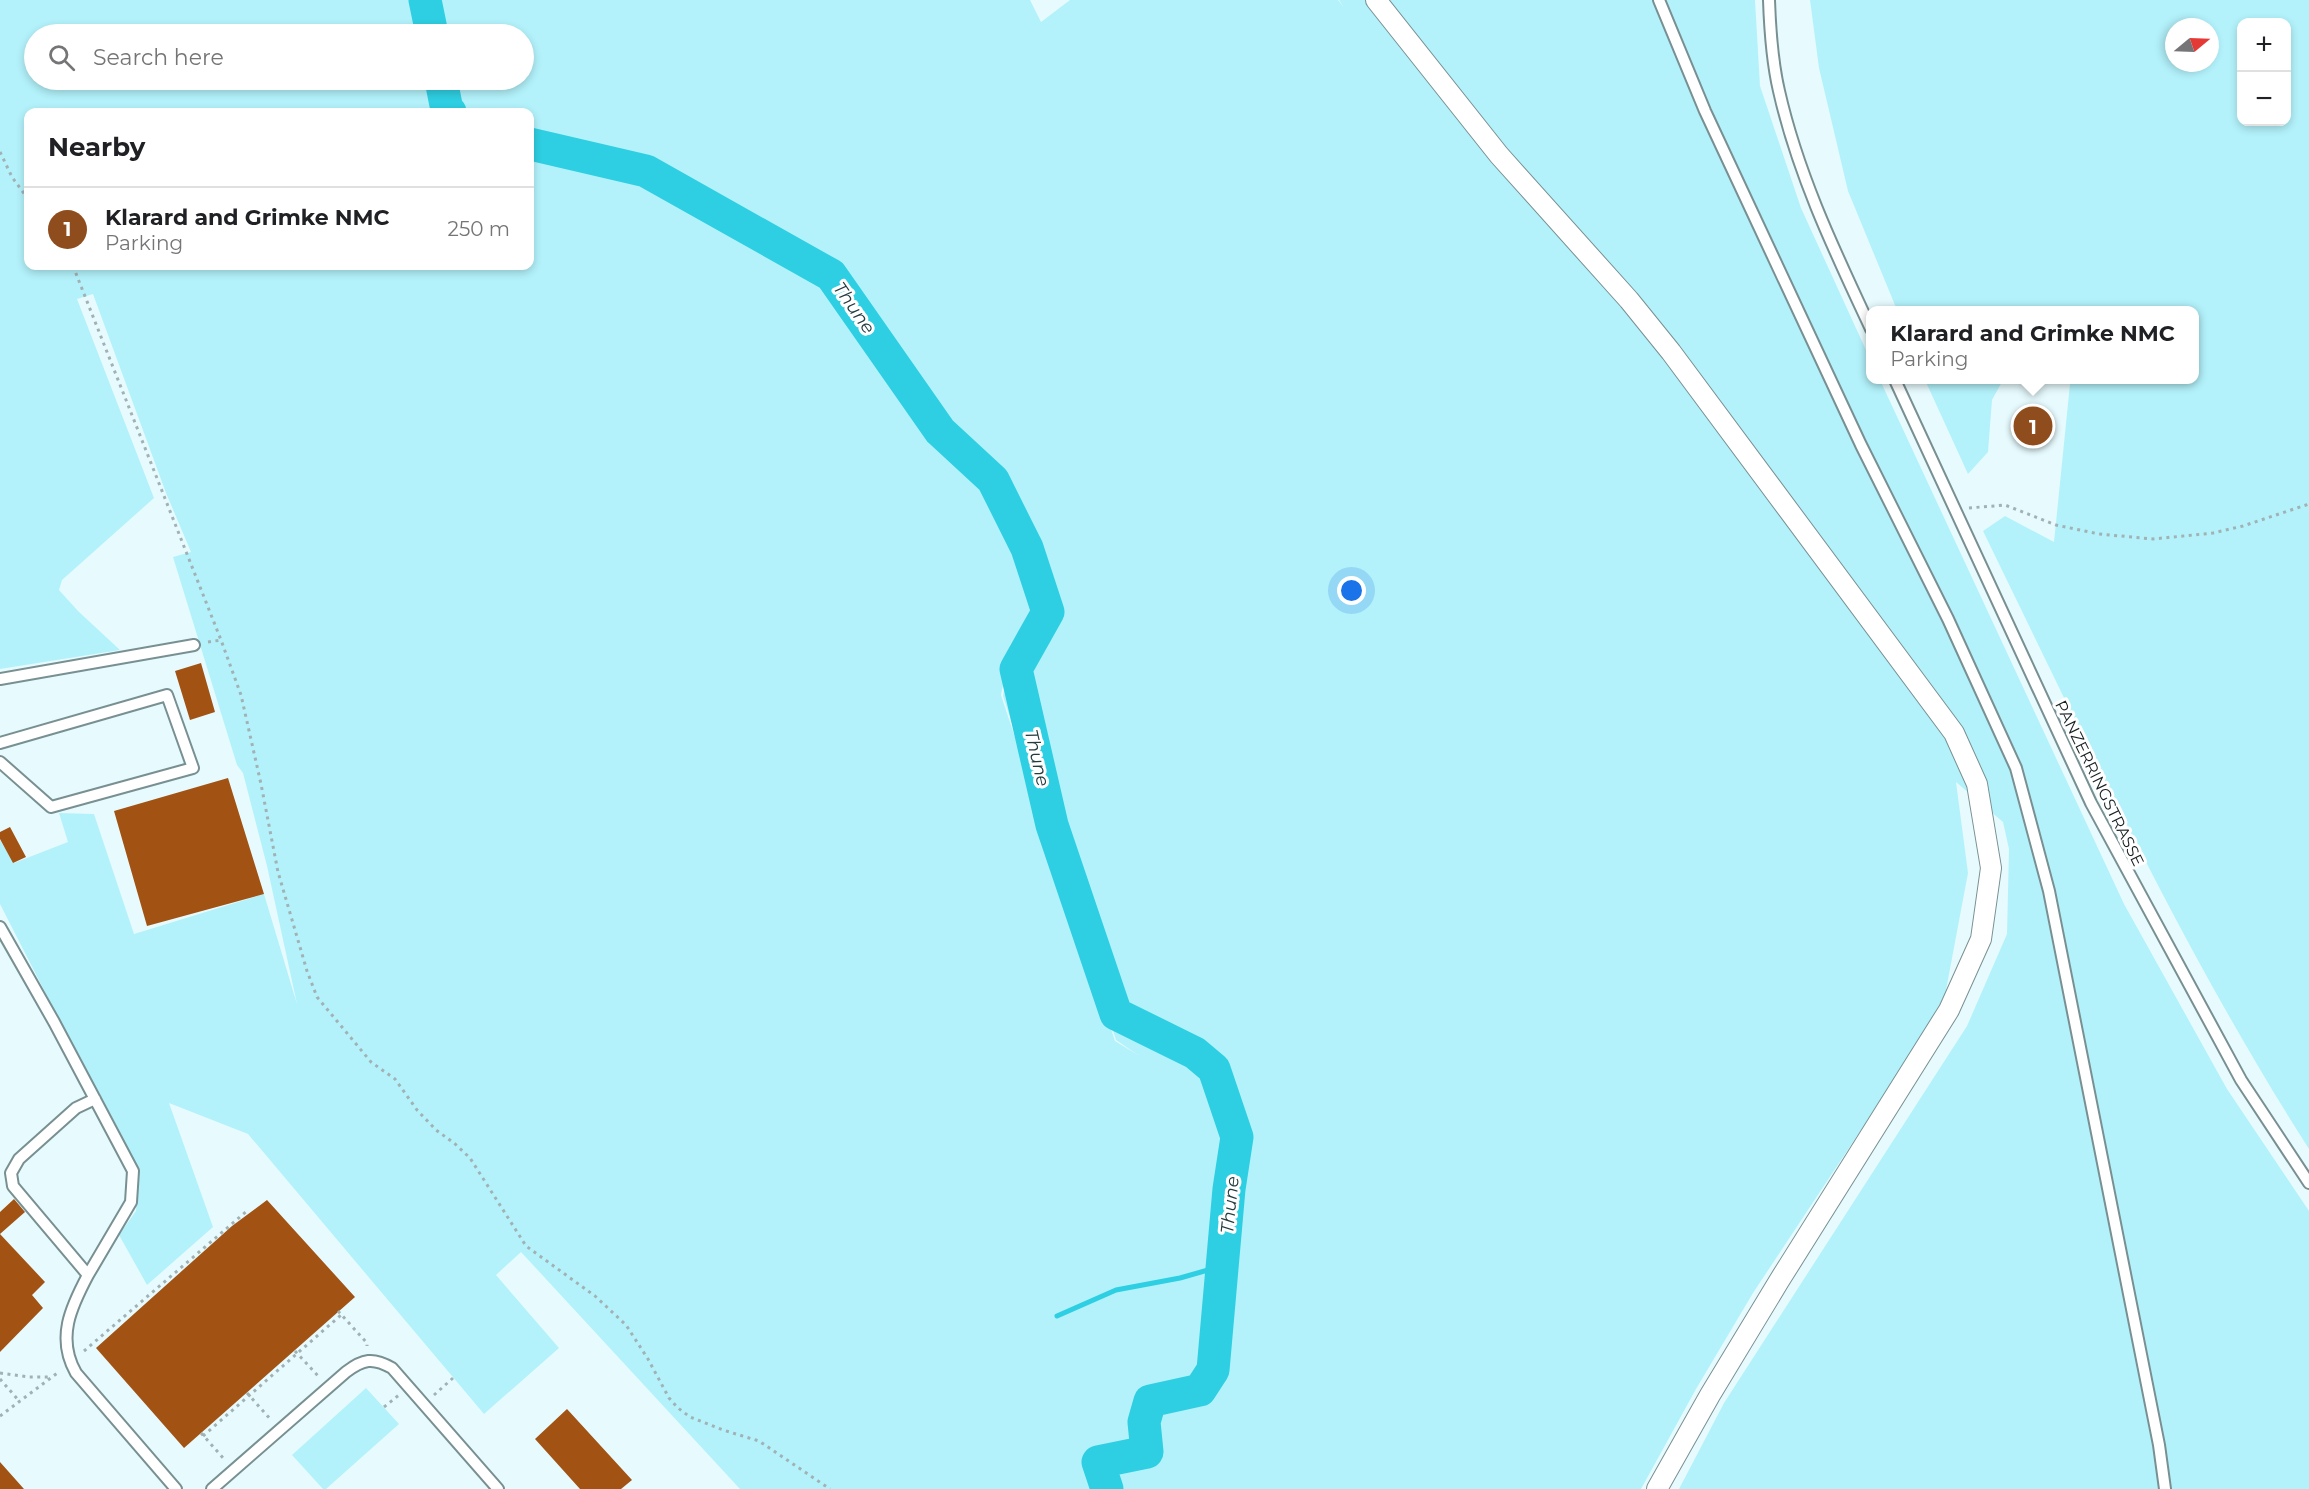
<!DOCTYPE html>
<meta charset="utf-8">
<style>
body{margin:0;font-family:Montserrat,sans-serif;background:#f2f2f2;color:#202124}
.controls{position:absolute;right:18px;top:18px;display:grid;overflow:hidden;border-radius:12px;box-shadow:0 3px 9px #0003}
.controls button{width:54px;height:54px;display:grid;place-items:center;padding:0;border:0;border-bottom:2px solid #e0e0e0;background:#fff;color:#202124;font:30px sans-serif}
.compass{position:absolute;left:2165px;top:18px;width:54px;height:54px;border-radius:50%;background:#fff;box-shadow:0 3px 9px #0003;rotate:71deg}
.you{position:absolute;left:1352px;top:591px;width:21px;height:21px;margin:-15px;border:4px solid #fff;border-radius:50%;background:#1a73e8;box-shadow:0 0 0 9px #1a73e833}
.badge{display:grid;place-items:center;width:39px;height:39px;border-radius:50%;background:#8f4c1c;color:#fff;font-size:20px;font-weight:700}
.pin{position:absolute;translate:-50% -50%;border:3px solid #fff;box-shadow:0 2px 6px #0006}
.popup{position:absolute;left:1866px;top:306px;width:333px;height:78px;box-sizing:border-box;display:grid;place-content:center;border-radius:12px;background:#fff;filter:drop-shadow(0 2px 4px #0005);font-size:20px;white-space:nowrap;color:#757577}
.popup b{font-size:22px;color:#202124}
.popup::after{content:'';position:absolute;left:50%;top:100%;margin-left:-12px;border:12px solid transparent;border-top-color:#fff}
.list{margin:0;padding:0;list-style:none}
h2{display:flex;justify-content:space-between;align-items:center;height:78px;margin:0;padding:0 24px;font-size:26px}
h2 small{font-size:20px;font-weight:400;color:#757577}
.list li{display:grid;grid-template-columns:39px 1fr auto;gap:18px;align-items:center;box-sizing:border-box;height:84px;padding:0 24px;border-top:2px solid #e0e0e0}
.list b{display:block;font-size:22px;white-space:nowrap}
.list p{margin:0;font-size:20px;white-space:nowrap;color:#757577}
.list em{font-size:20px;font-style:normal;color:#757577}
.icon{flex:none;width:33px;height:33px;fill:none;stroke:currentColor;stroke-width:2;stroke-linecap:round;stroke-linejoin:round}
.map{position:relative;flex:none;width:2309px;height:1489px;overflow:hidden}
.search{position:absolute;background:#fff;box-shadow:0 3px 9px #0003;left:24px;top:24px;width:510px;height:66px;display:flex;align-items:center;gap:15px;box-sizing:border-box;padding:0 21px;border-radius:33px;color:#757577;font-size:22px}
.panel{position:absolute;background:#fff;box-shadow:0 3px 9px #0003;left:24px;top:108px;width:510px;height:162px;border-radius:12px}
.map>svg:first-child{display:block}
.green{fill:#b3f2fb;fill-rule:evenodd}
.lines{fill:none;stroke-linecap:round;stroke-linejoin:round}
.stream{stroke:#2ecfe2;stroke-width:5}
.river{stroke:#2ecfe2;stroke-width:33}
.building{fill:#a25313}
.lane-casing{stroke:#799093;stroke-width:14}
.street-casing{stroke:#799093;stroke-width:22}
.path{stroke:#a1b1b4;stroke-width:3;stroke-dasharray:3 4.5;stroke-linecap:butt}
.lane{stroke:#fff;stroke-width:10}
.street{stroke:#fff;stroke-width:20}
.labels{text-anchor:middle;stroke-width:6;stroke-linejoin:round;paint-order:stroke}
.street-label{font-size:16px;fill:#161f20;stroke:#fff}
.water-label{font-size:18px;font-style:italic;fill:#223b3e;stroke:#fff}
</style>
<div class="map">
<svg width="2309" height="1489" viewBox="0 0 2309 1489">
<rect width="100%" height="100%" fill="#e7fbfe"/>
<!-- green -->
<path class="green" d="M0,0H1030L1041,22L1070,0H1338L1343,6L1339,0H1755L1760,86L1801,208L1871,361V380H1880L2124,904L2227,1089L2309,1211V1489H1679L1724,1403L1967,1026L2007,934L2009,849L2003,822L1956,782L1968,873L1943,1006L1753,1293L1696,1389L1641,1489H740L521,1252L496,1275L559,1348L484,1414L248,1134L169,1103L213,1227L147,1285L119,1235L136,1211L138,1174L0,904V840L14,863L68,842L59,813L94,814L134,934L264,894L297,1004L267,866L243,773L237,765L173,557L191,552L166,493L93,294L77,299L154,498L62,580L59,590L78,611L120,650L0,669ZM34,34H524V80H34ZM28,112H530V266H28ZM1012,638L1003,696L1116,1040L1138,1055L1115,1041L1001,695Z
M1810,0H2309V1149C2183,952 2085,740 1983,531L2005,516L2054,542L2070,384L2065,380H2195V310H1897L1848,191L1819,68ZM2242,22H2286V122H2242ZM2174,27H2210V63H2174Z
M1925,380H2003L1992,400L1988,452L1968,474Z
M366,1388L399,1424L326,1489H323L292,1455Z"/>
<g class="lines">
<!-- stream -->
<path class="stream" d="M1057,1316L1116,1290L1180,1278L1222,1266"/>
<!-- river -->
<path class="river" d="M425,0L432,34
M441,80L447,110L450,112
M530,144L646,171L831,275L940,431L993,480L1027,548L1048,612L1016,669L1052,825L1116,1014L1195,1053L1214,1069L1237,1137L1229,1189L1213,1370L1200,1390L1150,1401L1144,1422L1147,1452L1098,1462L1107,1489"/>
</g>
<!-- building -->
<path class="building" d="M201,663L215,712L190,720L175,671Z
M228,778L264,894L147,926L114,811Z
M10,827L26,857L13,863L0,839V832Z
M14,1199L25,1212L0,1234L45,1282L32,1295L43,1308L0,1352V1212Z
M267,1200L355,1297L184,1448L96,1348L232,1226Z
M567,1409L632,1480L621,1489H580L535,1439Z
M0,1462L24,1489H0Z"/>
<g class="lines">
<!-- lane casing -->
<g class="lane-casing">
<path id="lane" d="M1659,0L1705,111L1861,445L1948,619L2016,768L2049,891L2159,1445L2165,1489
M1769,0C1770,30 1772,61 1779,91C1798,175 1835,252 1871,329
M1895,380L2091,803L2241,1080L2309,1183
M0,679L194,645
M0,743L167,695L193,768L51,807L0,762
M0,927L54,1022L133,1171L131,1202L88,1275
M95,1099L76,1108L19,1159L11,1173L13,1186L88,1275C71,1307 56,1338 76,1373L176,1489
M212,1489L346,1372C363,1359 373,1357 392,1368L498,1489"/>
</g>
<!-- street casing -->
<g class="street-casing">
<path id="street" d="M1376,0L1499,155L1629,300L1671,352L1954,733L1977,784L1991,868L1981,939L1949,1010L1779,1281L1710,1395L1657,1489"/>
</g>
<!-- path -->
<path class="path" d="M0,152L12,177L28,199
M73,266L221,640L241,695L261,784L278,872L307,971L317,997L371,1062L395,1079L417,1110L436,1130L454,1143L470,1158L526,1246L595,1296L626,1325L648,1359L669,1398L678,1408L690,1417L723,1430L759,1441L830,1489
M1969,508L2005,505L2056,525L2099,534L2153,539L2213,533L2243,526L2309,504
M208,642L221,640
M338,1311L367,1343V1346
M84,1351L248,1210
M295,1351L320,1378
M0,1373L29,1377H51
M0,1379L20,1402
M247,1393L272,1421
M434,1395L453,1378
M384,1407L399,1395
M0,1416L60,1371
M201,1433L224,1459
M203,1436L341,1315"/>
<!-- lane -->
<use href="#lane" class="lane"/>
<!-- street -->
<use href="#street" class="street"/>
</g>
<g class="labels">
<!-- street labels -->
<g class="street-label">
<text transform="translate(2100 783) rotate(64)" y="6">PANZERRINGSTRASSE</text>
</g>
<!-- water labels -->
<g class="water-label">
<text transform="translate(854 308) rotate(55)" y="6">Thune</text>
<text transform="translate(1037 758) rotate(77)" y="6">Thune</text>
<text transform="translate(1230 1205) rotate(-84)" y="6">Thune</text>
</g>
</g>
</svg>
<div class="controls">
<button>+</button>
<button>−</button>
</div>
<svg class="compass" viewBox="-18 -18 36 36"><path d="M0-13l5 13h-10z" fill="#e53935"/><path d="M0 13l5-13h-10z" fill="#757577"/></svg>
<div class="you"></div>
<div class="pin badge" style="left:2033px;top:426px">1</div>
<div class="popup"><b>Klarard and Grimke NMC</b>Parking</div>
<div class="search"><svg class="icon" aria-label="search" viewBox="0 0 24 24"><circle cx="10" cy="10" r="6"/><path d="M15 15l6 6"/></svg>Search here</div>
<section class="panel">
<h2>Nearby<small></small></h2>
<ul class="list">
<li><span class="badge">1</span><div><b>Klarard and Grimke NMC</b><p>Parking</p></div><em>250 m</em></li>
</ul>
</section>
</div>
